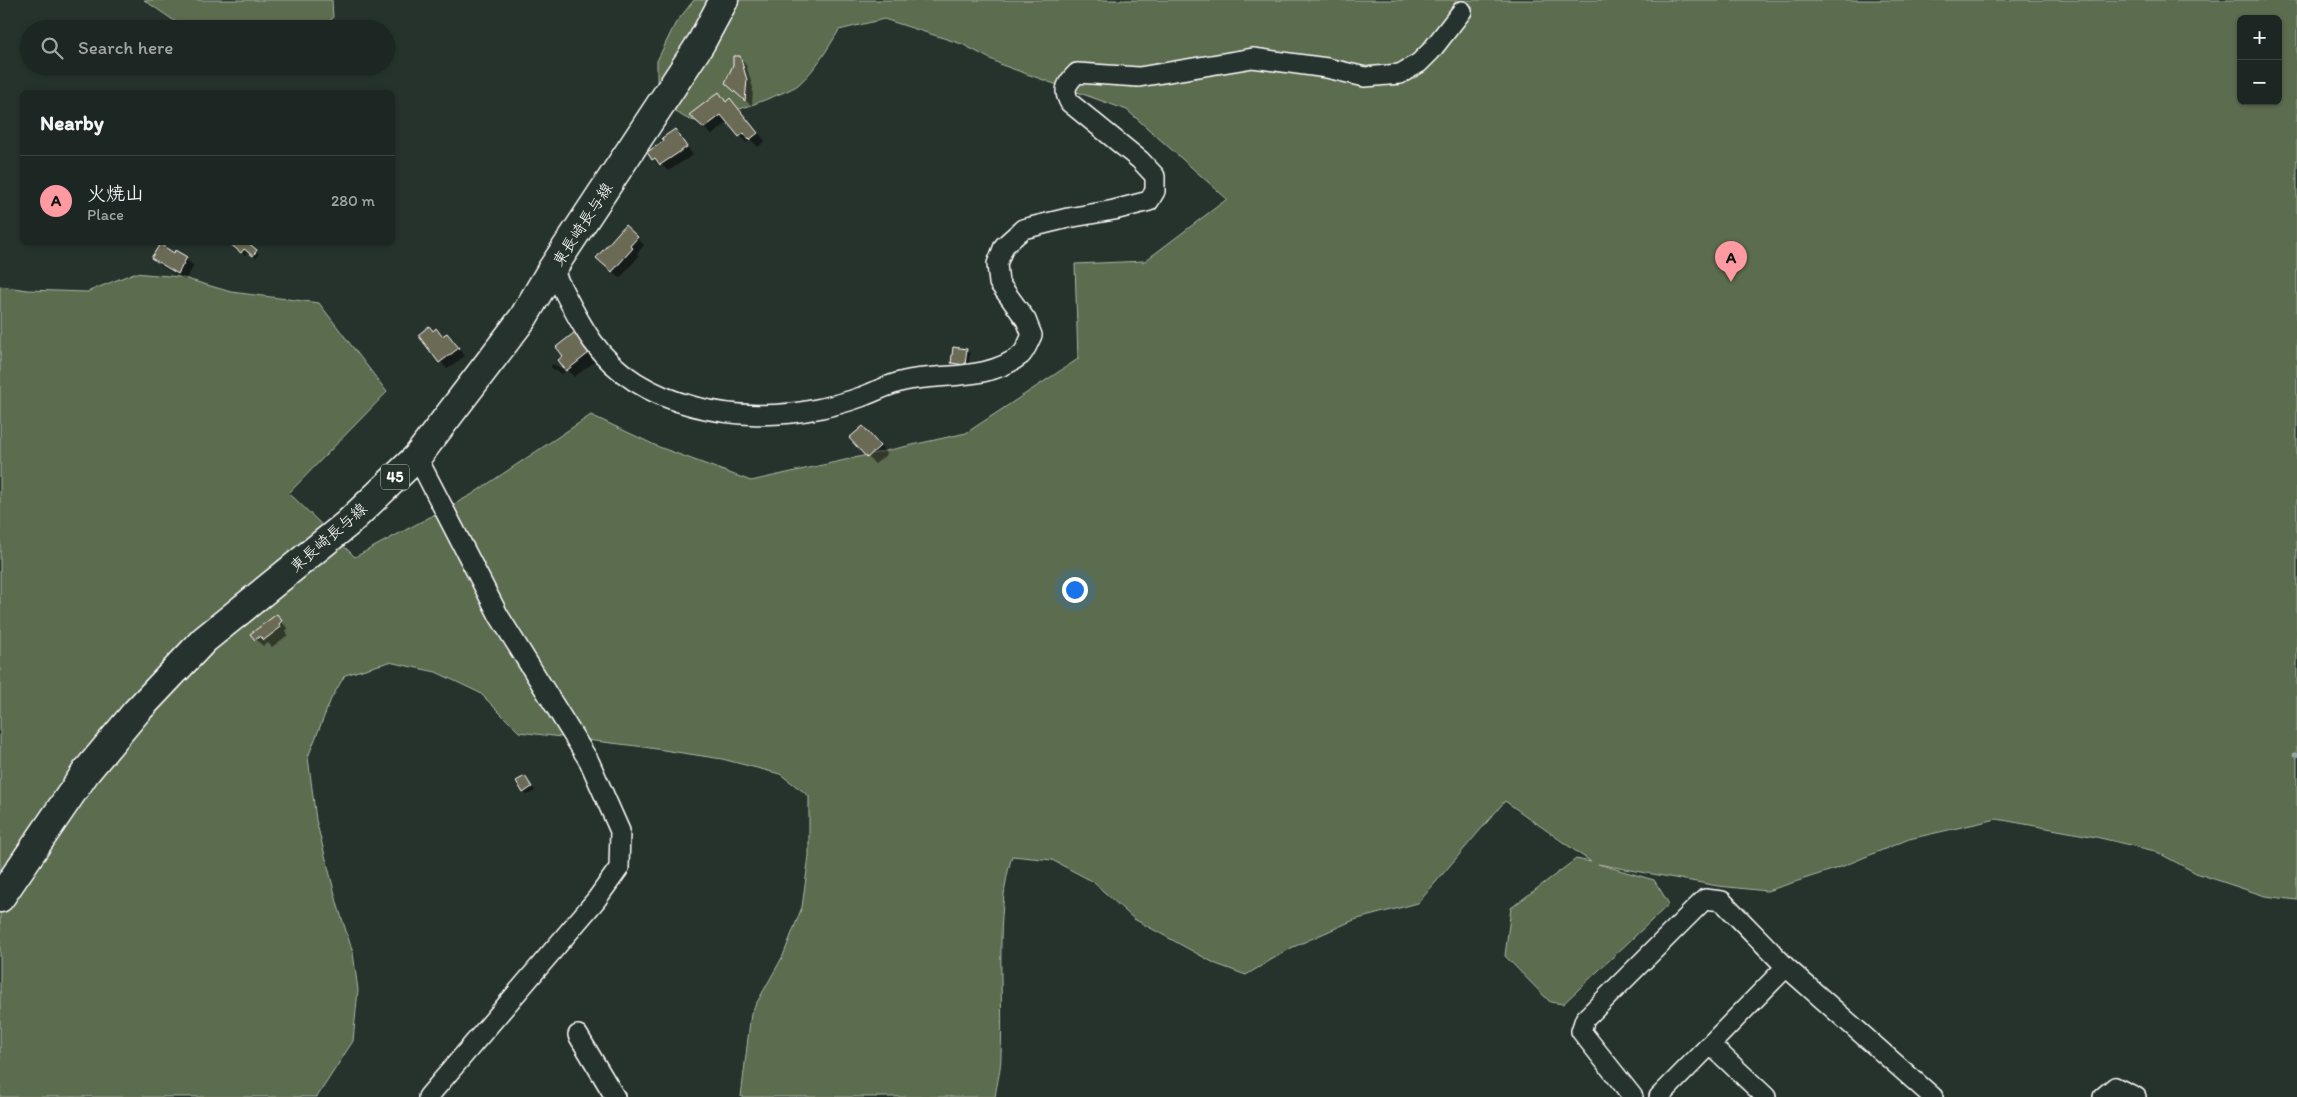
<!DOCTYPE html>
<meta charset="utf-8">
<style>
body{margin:0;font-family:Itim,"Klee One",sans-serif;background:#29322f;color:#f1f3f6}
.controls{position:absolute;right:15px;top:15px;display:grid;overflow:hidden;border-radius:8px;box-shadow:0 1px 4px #0004}
.controls button{width:45px;height:45px;display:grid;place-items:center;padding:0;border:0;border-bottom:1px solid #3a4340;background:#1c2622;color:#f1f3f6;font:25px sans-serif}
.you{position:absolute;left:1074px;top:589px;width:18px;height:18px;margin:-12px;border:4px solid #fff;border-radius:50%;background:#1a73e8;box-shadow:0 0 0 8px #1a73e833}
.badge{display:grid;place-items:center;width:32px;height:32px;border-radius:50%;background:#ff9aa2;color:#111;font-size:16px;font-weight:700}
.pin{position:absolute;translate:-50% -41px;filter:drop-shadow(0 1px 2px #0008)}
.pin::after{content:'';position:absolute;top:26px;width:18px;height:15px;background:inherit;clip-path:polygon(0 0,100% 0,50% 100%)}
.list{margin:0;padding:0;list-style:none}
h2{display:flex;justify-content:space-between;align-items:center;height:65px;margin:0;padding:0 20px;font-size:21px}
h2 small{font-size:16px;font-weight:400;color:#a0a5a5}
.list li{display:grid;grid-template-columns:32px 1fr auto;gap:15px;align-items:center;box-sizing:border-box;height:90px;padding:0 20px;border-top:1px solid #3a4340}
.list b{display:block;font-size:19px;white-space:nowrap}
.list p{margin:0;font-size:16px;white-space:nowrap;color:#a0a5a5}
.list em{font-size:16px;font-style:normal;color:#a0a5a5}
.icon{flex:none;width:28px;height:28px;fill:none;stroke:currentColor;stroke-width:2;stroke-linecap:round;stroke-linejoin:round}
.map{position:relative;flex:none;width:2297px;height:1097px;overflow:hidden}
.search{position:absolute;background:#1c2622;box-shadow:0 1px 4px #0004;left:20px;top:20px;width:375px;height:55px;display:flex;align-items:center;gap:12px;box-sizing:border-box;padding:0 18px;border-radius:28px;color:#a0a5a5;font-size:19px}
.panel{position:absolute;background:#1c2622;box-shadow:0 1px 4px #0004;left:20px;top:90px;width:375px;height:155px;border-radius:8px}
.map>svg:first-child{display:block}
.green{fill:#5c6c4f;stroke:#aeb6a7;fill-rule:evenodd}
.shadow{fill:#0007}
.lines{fill:none;stroke-linecap:round;stroke-linejoin:round}
.stream{stroke:#92a9a7;stroke-width:5}
.building{fill:#6b6a55;stroke:#fff}
.street-casing{stroke:#fff;stroke-width:22}
.primary-casing{stroke:#fff;stroke-width:31}
.street{stroke:#26332d;stroke-width:19}
.primary{stroke:#26332d;stroke-width:28}
.labels{text-anchor:middle;stroke-width:4;stroke-linejoin:round;paint-order:stroke}
.shield{fill:#26332d;stroke:#bec2c0;stroke-width:1}
.shield-label{font-size:15px;font-weight:bold;fill:#fff}
.street-label{font-size:16px;fill:#fff;stroke:#26332d}
</style>
<div class="map">
<svg width="2297" height="1097" viewBox="0 0 2297 1097">
<rect width="100%" height="100%" fill="#26332d"/>
<filter id="ink" filterUnits="userSpaceOnUse"><feTurbulence type="fractalNoise" baseFrequency=".02" numOctaves="2"/><feDisplacementMap in="SourceGraphic" scale="10" xChannelSelector="R" yChannelSelector="G"/><feConvolveMatrix kernelMatrix="1 2 1 2 8 2 1 2 1" color-interpolation-filters="sRGB"/></filter>
<g filter="url(#ink)">
<!-- green -->
<path class="green" d="M144,0H332L333,18L321,29H186Z
M694,0H2297V900L2265,896L2196,873L2155,851L2096,837L1997,819L1909,839L1841,867L1767,891L1718,886L1598,864L1654,880L1669,904L1563,1004L1550,1002L1505,956L1511,908L1576,859L1591,862L1505,801L1418,903L1354,920L1291,948L1246,975L1216,964L1134,919L1092,881L1052,860L1012,856C994,914 1004,993 1001,1055C1001,1069 997,1083 995,1097H741L751,1013L783,956L802,907L809,856V796L780,774L722,759L637,746L519,732L480,693L436,672L389,662L345,675L331,699L308,757L316,820L338,906L353,953L358,990L353,1041L317,1097H0V286L27,290L87,292L134,273L180,277L231,292L319,303L387,392L289,493L355,557L471,495L591,415L659,447L751,481L966,433L1078,359L1075,264L1145,261L1227,199L1127,110L1002,65L962,44L884,19L839,30C827,50 816,69 798,85C790,92 710,121 698,121C681,121 666,102 657,91V61L675,24ZM2241,19H2278V101H2241Z"/>
<!-- shadow -->
<path class="shadow" d="M739,57L746,65L753,88L752,106L734,90Z
M719,94L727,103L730,100L737,107L765,141L758,147L751,140L747,143L728,122L712,135L698,122Z
M675,131L693,155L668,171L662,165L660,167L648,152L666,141Z
M637,238L644,245L637,254L639,256L620,278L605,265Z
M232,246L256,251L259,254L256,258L248,251L245,255Z
M176,252L194,266L185,280L160,265L153,258L174,255Z
M579,331L601,357L574,377L559,360L565,356Z
M433,332L443,337L447,334L465,356L447,369L419,335Z
M967,350L970,353L968,368L956,366L953,363Z
M552,364L561,368L564,371L563,374L554,370L551,367Z
M870,435L887,454L875,464L868,457Z
M277,616L288,629L285,631L288,635L272,647L268,643L263,646L256,639Z
M525,777L535,791L527,795L524,792Z"/>
<g class="lines">
<!-- stream -->
<path class="stream" d="M2295,755H2297"/>
</g>
<!-- building -->
<path class="building" d="M733,56H740L747,80L745,101L725,83L733,65Z
M719,92L726,102L730,98L758,133L749,140L744,133L739,137L721,115L704,128L689,115Z
M675,129L687,147L660,165L655,158L652,160L647,152L664,141L662,138Z
M625,225L638,237L630,246L633,248L612,272L596,258Z
M228,242H247L257,250L253,256L244,249L241,253Z
M160,244L174,253L175,250L187,257L178,274L151,258Z
M429,326L433,331L436,328L442,336L447,333L459,348L439,363L418,335Z
M579,329L594,349L566,371L558,360L563,356L556,347Z
M953,347L967,349L965,365L951,363Z
M863,426L880,446L867,458L849,438Z
M277,614L282,621L279,624L281,627L264,640L260,636L255,640L250,634Z
M525,776L532,787L523,793L516,781Z"/>
<g class="lines">
<!-- street casing -->
<g class="street-casing">
<path id="street" d="M552,269C565,293 577,320 593,342C641,409 741,425 817,409C832,406 847,402 861,397C875,392 889,384 904,381C942,373 988,381 1021,355C1026,350 1029,341 1032,335L1026,320L999,283L997,264L1004,246L1023,229L1068,218L1114,210L1149,201L1155,191V176L1140,160L1070,103C1062,90 1067,83 1077,73L1139,77L1253,58L1327,68L1365,77L1400,74L1419,63L1431,51L1462,11
M417,457L499,616L589,761L620,831L619,868L596,900L428,1097
M578,1035L615,1097
M1711,1045L1766,1097
M1633,1097L1581,1031L1585,1019L1705,899L1722,901L1786,967L1933,1097
M1659,1097L1786,967
M2103,1097L2115,1087L2136,1097"/>
</g>
<!-- primary casing -->
<g class="primary-casing">
<path id="primary" d="M0,898L86,772L136,712L204,640L347,524L417,457L523,318L552,269L701,43L724,0"/>
</g>
<!-- street -->
<use href="#street" class="street"/>
<!-- primary -->
<use href="#primary" class="primary"/>
</g>
</g>
<g class="labels">
<!-- shield labels -->
<rect class="shield" x="381" y="464.5" width="28" height="25" rx="4"/>
<g class="shield-label">
<text x="395" y="482">45</text>
</g>
<!-- street labels -->
<g class="street-label">
<text transform="translate(582 224) rotate(-57)" y="6">東長崎長与線</text>
<text transform="translate(328 537) rotate(-41)" y="6">東長崎長与線</text>
</g>
</g>
</svg>
<div class="controls">
<button>+</button>
<button>−</button>
</div>
<div class="you"></div>
<div class="pin badge" style="left:1731px;top:282px">A</div>
<div class="search"><svg class="icon" aria-label="search" viewBox="0 0 24 24"><circle cx="10" cy="10" r="6"/><path d="M15 15l6 6"/></svg>Search here</div>
<section class="panel">
<h2>Nearby<small></small></h2>
<ul class="list">
<li><span class="badge">A</span><div><b>火焼山</b><p>Place</p></div><em>280 m</em></li>
</ul>
</section>
</div>
